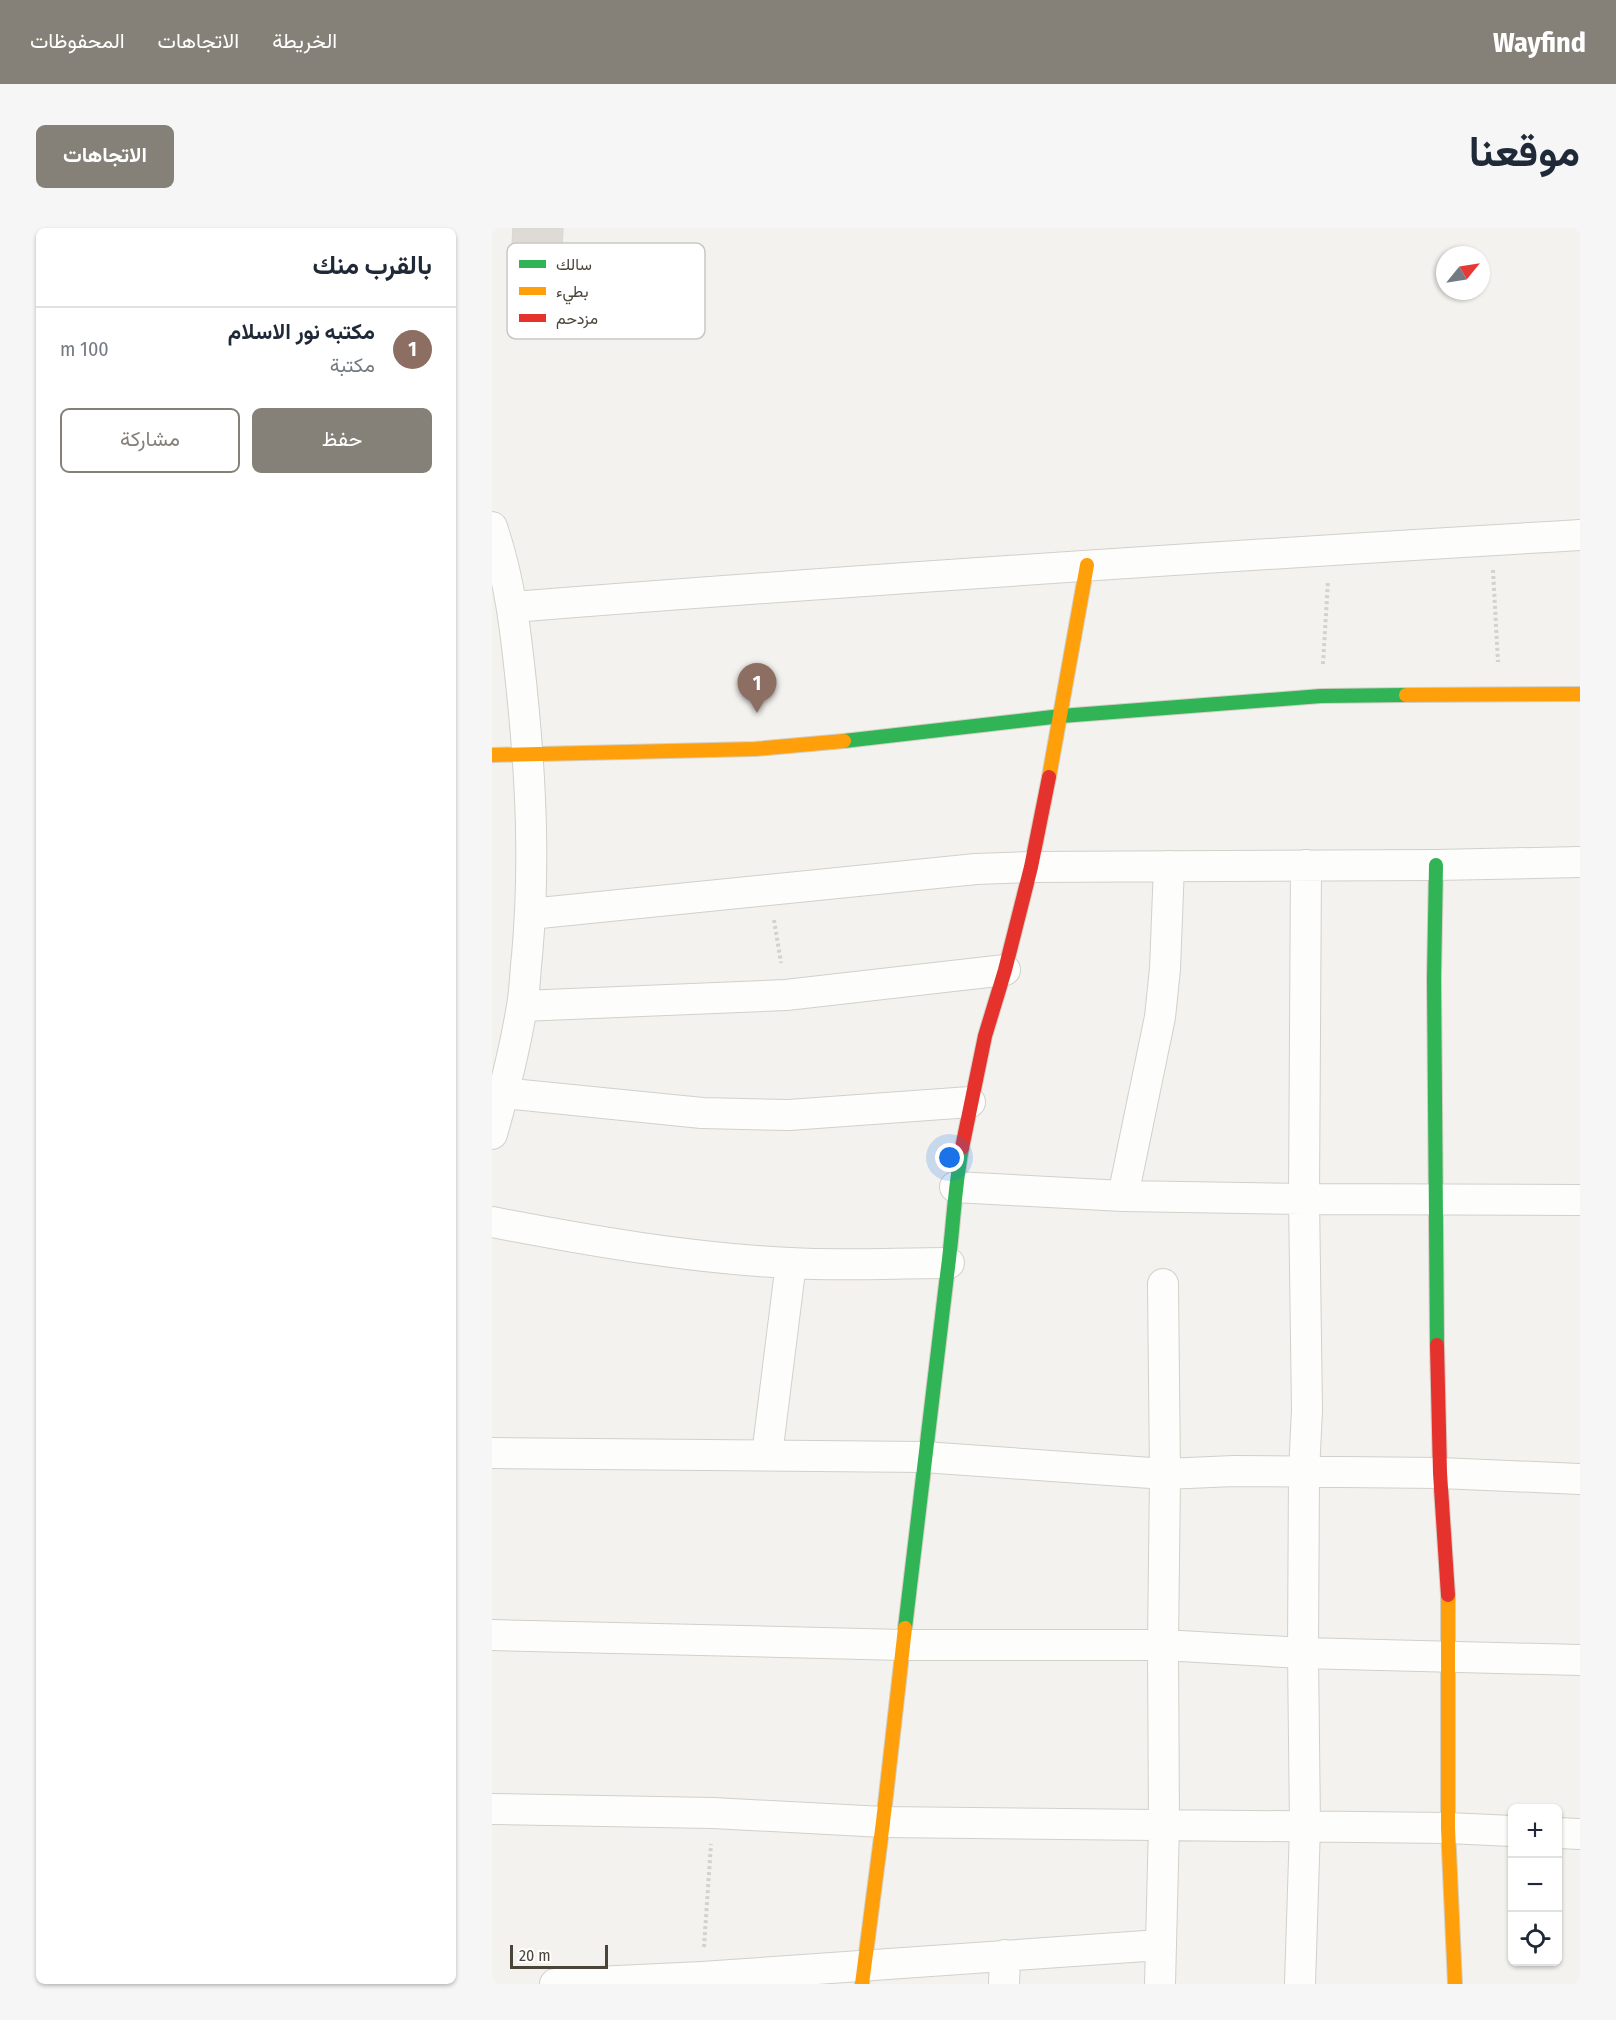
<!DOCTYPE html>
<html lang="ar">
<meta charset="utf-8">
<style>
body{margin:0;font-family:"Fira Sans Condensed",Vazirmatn,sans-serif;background:#f6f6f7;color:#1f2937;direction:rtl}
.controls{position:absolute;right:18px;bottom:18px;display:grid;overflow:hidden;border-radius:9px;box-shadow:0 2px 4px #0004}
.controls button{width:54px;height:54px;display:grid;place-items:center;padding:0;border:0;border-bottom:2px solid #e0e1e3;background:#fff;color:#1f2937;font:30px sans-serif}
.compass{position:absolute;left:944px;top:18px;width:54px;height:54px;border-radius:50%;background:#fff;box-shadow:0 2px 4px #0004;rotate:60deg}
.scale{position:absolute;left:18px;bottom:15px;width:98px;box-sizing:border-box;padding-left:6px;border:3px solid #4b4439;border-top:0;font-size:16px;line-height:21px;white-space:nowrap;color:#4b4439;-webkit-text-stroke:4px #fff;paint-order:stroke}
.you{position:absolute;left:458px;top:930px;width:21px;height:21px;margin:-15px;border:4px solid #fff;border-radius:50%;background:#1a73e8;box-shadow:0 0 0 9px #1a73e833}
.badge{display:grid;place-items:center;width:39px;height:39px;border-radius:50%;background:#868178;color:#fff;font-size:20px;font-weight:700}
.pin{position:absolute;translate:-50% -50px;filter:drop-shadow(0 2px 3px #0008)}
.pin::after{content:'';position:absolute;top:32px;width:21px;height:18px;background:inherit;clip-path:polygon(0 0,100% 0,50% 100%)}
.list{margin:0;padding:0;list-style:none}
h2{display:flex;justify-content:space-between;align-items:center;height:78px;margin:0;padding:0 24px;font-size:26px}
h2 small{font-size:20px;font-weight:400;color:#747a83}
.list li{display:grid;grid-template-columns:39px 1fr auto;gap:18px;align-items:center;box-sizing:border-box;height:84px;padding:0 24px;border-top:2px solid #e0e1e3}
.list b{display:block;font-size:22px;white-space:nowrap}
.list p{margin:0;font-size:20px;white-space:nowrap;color:#747a83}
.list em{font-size:20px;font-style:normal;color:#747a83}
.actions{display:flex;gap:12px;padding:18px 24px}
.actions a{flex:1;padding:14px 0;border:2px solid #868178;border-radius:9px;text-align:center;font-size:21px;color:#868178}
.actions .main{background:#868178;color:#fff}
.icon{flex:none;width:33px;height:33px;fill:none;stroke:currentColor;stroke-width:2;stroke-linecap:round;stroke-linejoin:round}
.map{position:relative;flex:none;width:1088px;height:1756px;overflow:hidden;direction:ltr;border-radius:9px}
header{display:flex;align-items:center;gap:36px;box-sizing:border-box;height:84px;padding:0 30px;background:#868178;color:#fff}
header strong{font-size:28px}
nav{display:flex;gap:33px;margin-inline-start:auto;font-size:21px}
.intro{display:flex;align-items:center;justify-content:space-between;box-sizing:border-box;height:144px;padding:0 36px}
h1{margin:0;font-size:42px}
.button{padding:15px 27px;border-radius:9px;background:#868178;color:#fff;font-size:21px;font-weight:700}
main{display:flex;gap:36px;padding:0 36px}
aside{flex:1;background:#fff;border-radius:9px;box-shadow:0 2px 4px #0004}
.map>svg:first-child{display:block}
.building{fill:#dedbd6;stroke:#dcd9d4;stroke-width:1.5}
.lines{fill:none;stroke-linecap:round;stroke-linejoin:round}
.street-casing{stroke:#d2d0cb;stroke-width:32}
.fast-casing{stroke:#d3cfc5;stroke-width:16}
.slow-casing{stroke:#d3cfc5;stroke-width:16}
.jam-casing{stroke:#d3cfc5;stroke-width:16}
.path{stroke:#d3d2cc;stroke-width:4;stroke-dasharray:3 3;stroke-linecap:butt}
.street{stroke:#fdfdfc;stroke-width:30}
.fast{stroke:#30b455;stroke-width:14}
.slow{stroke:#ff9f0a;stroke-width:14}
.jam{stroke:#e5322d;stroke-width:14}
.key{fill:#fff;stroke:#c9c7c4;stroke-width:1.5}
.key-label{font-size:16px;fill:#4b4439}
</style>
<header>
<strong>Wayfind</strong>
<nav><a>الخريطة</a><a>الاتجاهات</a><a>المحفوظات</a></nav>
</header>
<div class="intro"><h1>موقعنا</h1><a class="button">الاتجاهات</a></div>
<main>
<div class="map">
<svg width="1088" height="1756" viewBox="0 0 1088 1756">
<rect width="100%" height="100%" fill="#f4f2ee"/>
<!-- building -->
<path class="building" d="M21,0H71L68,47L19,44Z"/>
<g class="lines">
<!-- street casing -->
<g class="street-casing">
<path id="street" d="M0,299C19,355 24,406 30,464C39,553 43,638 35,728C33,744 33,761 30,778C23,821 12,864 0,906
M21,379C377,351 732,328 1088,307
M38,686L484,641L539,639L944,637L1088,634
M30,778L294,767L513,742
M11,865L210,885L297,887L478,874
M463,959L631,968L812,971L1088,972
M631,968L668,789L673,741L677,638
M0,994C98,1013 197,1030 298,1035C350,1038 404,1035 457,1035
M0,1225L432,1229L673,1246L742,1243L948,1245L1088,1251
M275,1227L299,1035
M0,1407L411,1417H671L811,1425L1088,1432
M0,1581L221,1585L391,1594L956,1600L1020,1603
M1066,1605L1088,1606
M63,1756L210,1749L668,1717
M512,1756L513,1727
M668,1756L672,1597L671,1417L673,1246L671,1056
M808,1756L813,1599L811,1425L812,1244L815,1182L812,971L814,637"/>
</g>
<!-- fast casing -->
<g class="fast-casing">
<path id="fast" d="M352,513L569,488L829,468L914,467
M944,637L942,750L945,1117
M413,1400C426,1283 440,1165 455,1047C461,1005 462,962 470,920"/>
</g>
<!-- slow casing -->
<g class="slow-casing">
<path id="slow" d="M914,467L1088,466
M0,527L263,521L352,513
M557,549L595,337
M956,1367V1600L963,1756
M370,1756L391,1594L413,1400"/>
</g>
<!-- jam casing -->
<g class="jam-casing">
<path id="jam" d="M470,920L493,808L513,742L539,639L557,549
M945,1117L948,1245L956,1367"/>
</g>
<!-- path -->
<path class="path" d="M1001,342L1006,434
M831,436L836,353
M282,692L289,735
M212,1719L219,1616"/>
<!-- street -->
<use href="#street" class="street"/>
<!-- fast -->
<use href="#fast" class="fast"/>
<!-- slow -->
<use href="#slow" class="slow"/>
<!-- jam -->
<use href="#jam" class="jam"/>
</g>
<!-- legend -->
<rect x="15" y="15" width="198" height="96" rx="9" class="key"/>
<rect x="27" y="32" width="27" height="8" fill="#30b455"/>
<rect x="27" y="59" width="27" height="8" fill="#ff9f0a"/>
<rect x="27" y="86" width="27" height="8" fill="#e5322d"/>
<g class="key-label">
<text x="64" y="42">سالك</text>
<text x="64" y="69">بطيء</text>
<text x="64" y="96">مزدحم</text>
</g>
</svg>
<div class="controls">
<button>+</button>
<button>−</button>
<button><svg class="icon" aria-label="locate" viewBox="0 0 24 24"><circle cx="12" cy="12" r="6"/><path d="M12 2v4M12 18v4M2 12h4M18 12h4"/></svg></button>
</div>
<svg class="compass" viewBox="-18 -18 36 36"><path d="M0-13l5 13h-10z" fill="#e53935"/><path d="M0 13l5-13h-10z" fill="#747a83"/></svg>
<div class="scale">20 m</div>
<div class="you"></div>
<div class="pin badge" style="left:265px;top:485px;background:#8d6e63">1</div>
</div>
<aside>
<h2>بالقرب منك<small></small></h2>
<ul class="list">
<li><span class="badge" style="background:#8d6e63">1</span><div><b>مكتبه نور الاسلام</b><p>مكتبة</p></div><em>100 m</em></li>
</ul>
<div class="actions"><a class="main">حفظ</a><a>مشاركة</a></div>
</aside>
</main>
